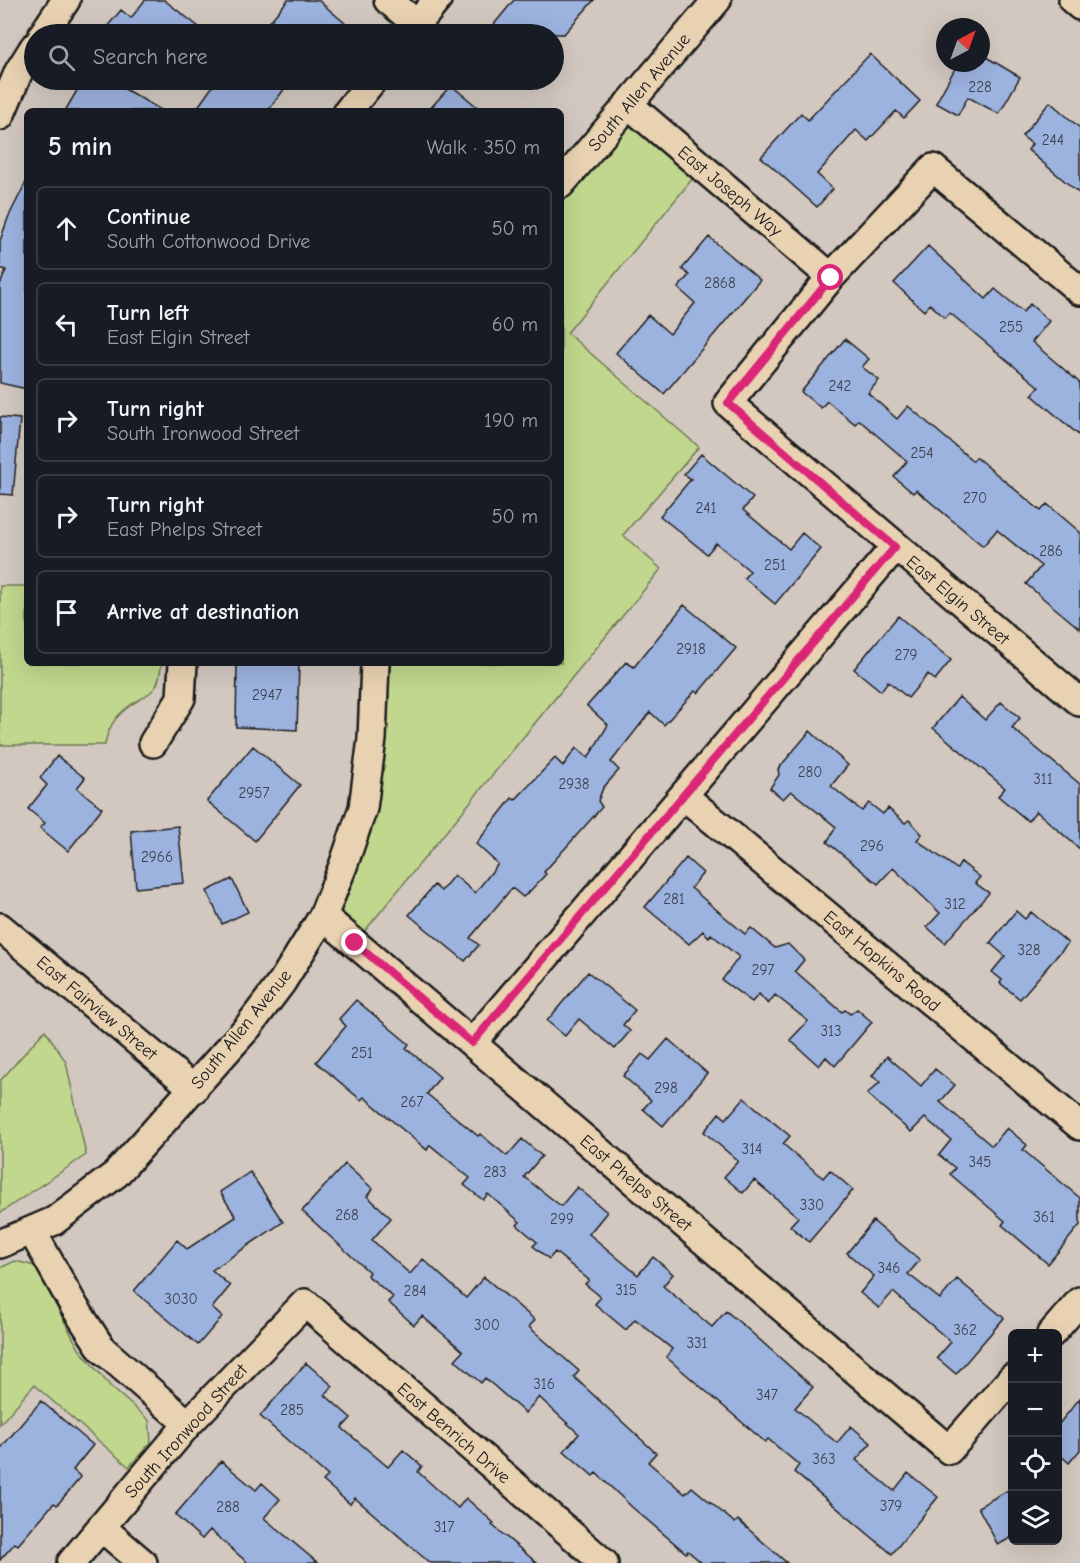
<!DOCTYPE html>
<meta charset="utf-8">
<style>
body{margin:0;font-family:"Comic Neue",sans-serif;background:#242831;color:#f1f3f6}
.controls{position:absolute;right:18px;bottom:18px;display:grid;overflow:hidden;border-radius:9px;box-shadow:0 6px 24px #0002}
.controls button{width:54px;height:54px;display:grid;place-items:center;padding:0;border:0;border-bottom:2px solid #363941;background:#171b24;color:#f1f3f6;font:30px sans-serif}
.compass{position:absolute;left:936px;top:18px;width:54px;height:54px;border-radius:50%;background:#171b24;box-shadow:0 6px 24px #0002;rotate:41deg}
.stop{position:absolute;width:18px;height:18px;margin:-14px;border:4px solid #db2777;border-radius:50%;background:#fff}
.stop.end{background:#db2777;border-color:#fff;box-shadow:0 2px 6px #0008}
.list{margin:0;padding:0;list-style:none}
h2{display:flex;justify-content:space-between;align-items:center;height:78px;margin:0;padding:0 24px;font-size:26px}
h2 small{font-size:20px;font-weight:400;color:#9ea1a6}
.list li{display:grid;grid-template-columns:39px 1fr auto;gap:18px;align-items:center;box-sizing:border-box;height:84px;margin:0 12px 12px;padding:0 12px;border:2px solid #363941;border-radius:9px}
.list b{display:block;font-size:22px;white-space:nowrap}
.list p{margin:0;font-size:20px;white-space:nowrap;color:#9ea1a6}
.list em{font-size:20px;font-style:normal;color:#9ea1a6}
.icon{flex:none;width:33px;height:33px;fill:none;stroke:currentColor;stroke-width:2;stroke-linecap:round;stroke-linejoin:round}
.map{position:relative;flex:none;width:1080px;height:1563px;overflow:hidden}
.search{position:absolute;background:#171b24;box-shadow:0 6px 24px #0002;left:24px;top:24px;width:540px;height:66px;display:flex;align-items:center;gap:15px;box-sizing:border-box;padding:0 21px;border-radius:33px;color:#9ea1a6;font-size:22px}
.panel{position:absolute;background:#171b24;box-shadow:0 6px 24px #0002;left:24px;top:108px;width:540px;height:558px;border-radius:9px}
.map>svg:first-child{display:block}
.green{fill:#c1d78d;stroke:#6e7a54;stroke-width:1.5}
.building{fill:#9cb2df;stroke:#1c1c1c;stroke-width:1.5}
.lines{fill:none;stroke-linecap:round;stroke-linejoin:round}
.minor-casing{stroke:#1c1c1c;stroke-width:32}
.minor{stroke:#e9d2b2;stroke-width:27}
.route{stroke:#db2777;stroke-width:8}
.labels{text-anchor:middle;stroke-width:5;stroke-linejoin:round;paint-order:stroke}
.number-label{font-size:15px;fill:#3c424d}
.street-label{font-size:18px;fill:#1c1c1c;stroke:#e9d2b2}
</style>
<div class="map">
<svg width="1080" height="1563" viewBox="0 0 1080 1563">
<rect width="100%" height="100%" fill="#d2c8c0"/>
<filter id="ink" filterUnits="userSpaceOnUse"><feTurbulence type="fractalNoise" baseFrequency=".0167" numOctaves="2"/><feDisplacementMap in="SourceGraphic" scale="12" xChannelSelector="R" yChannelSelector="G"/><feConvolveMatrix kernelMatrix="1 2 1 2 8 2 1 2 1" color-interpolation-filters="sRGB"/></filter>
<g filter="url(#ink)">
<!-- green -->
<path class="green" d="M628,104L702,167L567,333L699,447L623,535L661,569L355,943L323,916L343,866L375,663H561V184Z
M0,586H27V663H162C160,670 160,679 156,686C152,693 144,697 137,701C119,712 108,724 105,745H0Z
M45,1030L66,1062L86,1155L0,1213V1081Z
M15,1261L35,1266L79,1349L111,1387L149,1420L151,1442L129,1467L34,1385L0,1424V1268Z"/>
<!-- building -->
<path class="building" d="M145,0H164L208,34H101L121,10L131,18Z
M288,0H318L346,24L337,34H259Z
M514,0H594L564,34H486Z
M870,54L920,101L904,118L896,111L868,141L856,130L817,174L833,189L817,207L761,157L801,113L808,120Z
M981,54L1020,77L999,114L968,97L958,115L936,103L958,63H981Z
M83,80H109L163,111H65Z
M217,80H291L268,111H195Z
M451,85L482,111H428Z
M1050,102L1080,128V194L1028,150L1032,144L1022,136Z
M27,180V389L0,383V285L6,270L0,268V241L8,218Z
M709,237L760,280L664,394L616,353L648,315L670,334L695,303L678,288L689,275L682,269Z
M928,246L986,299L995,289L1023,312L1030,304L1049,321L1032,342L1080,383V436L1032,395L1039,387L950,313L945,318L930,304L924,311L894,283Z
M845,339L869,359L862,367L879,380L868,393L897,419L908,406L973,461L976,457L1041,511L1047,504L1080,532V629L1026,584L1041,566L997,530L983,546L916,490L913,493L894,477L907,461L859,420L855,424L827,401L821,408L801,392Z
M0,417L20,419L13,495L0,494Z
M701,454L753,498L743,510L789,549L802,533L821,549L775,604L744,578L750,571L716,543L707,554L660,516L691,479L684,474Z
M684,605L736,648L698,693L695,691L664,725L650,712L611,762L619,770L603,788L598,801L602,807L544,872L546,874L530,891L523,897L512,888L470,938L479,945L465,961L409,915L434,885L441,891L454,875L475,893L498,864L476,844L512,798L515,800L555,758L563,766L576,748L588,758L608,725L587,706L626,662L634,667Z
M898,616L951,660L935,680L928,674L908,698L888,681L881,691L854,669Z
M237,663H299L297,730L236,727Z
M959,697L985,720L1001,702L1020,718L1012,728L1080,784V849L1036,811L1028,821L998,796L1005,788L933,728Z
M810,731L848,765L831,786L862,811L869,803L883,814L888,808L905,823L909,820L922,834L917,840L957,869L961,862L980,877L975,883L989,893L945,943L927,927L940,913L893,868L878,884L827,842L836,827L791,791L783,799L770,788L779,775L778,769Z
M253,746L300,785L255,841L207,801Z
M57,756L85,778L77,788L102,808L68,851L40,828L45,823L28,809L47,785L40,778Z
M178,826L184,883L136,888L131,831Z
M686,858L703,873L691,888L745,934L751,928L775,948L788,944L804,960L795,971L842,1012L845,1010L850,1014L857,1009L872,1022L835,1066L826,1057L819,1066L790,1040L808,1021L775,995L768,1004L759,994L752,1002L722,980L739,957L711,934L709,937L703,931L689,944L645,907Z
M232,879L248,912L222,924L207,891Z
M1016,911L1025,919L1031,912L1068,943L1020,999L1000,983L1002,980L992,972L1005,956L990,943Z
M588,972L635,1010L623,1025L630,1031L615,1049L579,1019L565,1036L547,1021Z
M356,1000L409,1044L406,1048L440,1077L427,1094L478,1136L480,1134L507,1156L522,1139L542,1156L524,1177L561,1206L577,1187L607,1212L589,1234L638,1275L653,1257L673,1274L663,1286L712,1327L726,1311L744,1326L813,1387L795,1408L837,1443L851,1426L871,1443L856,1460L894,1491L908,1473L938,1497L892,1554L794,1472L799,1465L768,1439L765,1442L666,1357L672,1349L635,1319L626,1330L595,1304L601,1297L585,1284L589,1280L555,1252L549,1259L533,1246L537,1242L517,1225L520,1222L488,1194L483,1200L464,1185L470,1178L430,1145L427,1150L364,1097L361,1100L316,1062L346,1026L339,1019Z
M668,1039L707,1073L663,1126L643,1109L651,1100L623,1076L642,1054L650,1060Z
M887,1056L921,1086L935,1069L955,1085L940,1102L992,1146L1007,1128L1027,1145L1023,1150L1080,1198V1225L1048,1264L1002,1225L1005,1221L950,1174L955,1168L939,1155L951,1140L925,1118L911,1132L867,1094L880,1082L872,1076Z
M744,1098L790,1136L783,1144L823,1178L830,1170L853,1190L809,1242L790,1226L798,1217L754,1180L743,1193L724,1177L738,1161L704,1132L719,1113L726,1119Z
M345,1164L373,1189L367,1196L391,1218L372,1240L410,1274L423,1259L466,1298L484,1277L535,1320L529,1327L579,1371L574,1377L656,1453L648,1462L685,1494L692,1487L735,1523L738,1520L787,1563H702L688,1551L686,1553L633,1508L596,1473L593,1476L564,1451L579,1434L539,1397L525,1413L485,1378L481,1383L455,1360L463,1351L422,1316L414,1325L388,1302L393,1297L367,1275L369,1272L302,1211Z
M250,1172L283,1222L212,1270L230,1286L212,1308L222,1317L198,1345L134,1291L177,1240L187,1249L236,1217L220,1192Z
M873,1221L920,1260L908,1274L940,1299L957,1279L1004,1318L956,1374L937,1358L951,1342L893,1292L879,1308L860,1293L874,1276L847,1253Z
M306,1363L333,1386L325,1395L351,1418L342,1428L388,1467L403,1450L422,1466L418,1472L458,1508L466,1498L494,1523L492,1525L537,1563H430L355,1498L350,1504L323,1481L328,1476L260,1416Z
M1080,1398V1450L1069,1463L1058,1453V1425Z
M41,1401L93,1445L73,1470L81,1477L57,1505L54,1503L18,1545L15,1543L0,1560V1449Z
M221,1461L256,1490L262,1483L280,1499L264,1518L318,1563H248L210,1530L202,1539L175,1515Z
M1012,1488V1537L998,1545L978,1507Z"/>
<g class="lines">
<!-- minor casing -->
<g class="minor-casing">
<path id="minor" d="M388,0L417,24
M1073,0L1080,6
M43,34L66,0
M409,34L437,0
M628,104L831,277
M348,111L373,80
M0,116L19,71L34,47
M561,184L717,0
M1080,291L933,168L831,277L728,403L1080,702
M153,743L181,698L183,663
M684,796L1080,1126
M323,916L949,1450L1012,1378
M0,927L194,1089
M472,1043L895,547
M32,1231L74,1306L102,1349L188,1424
M0,1244L54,1221L116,1174L248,1027L282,982L323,916L343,866L363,808L372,739L375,663
M1051,1334L1080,1301
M101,1527L143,1563
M71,1563L188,1424L305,1303L604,1563"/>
</g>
<!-- minor -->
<use href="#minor" class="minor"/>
</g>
</g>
<g class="lines" filter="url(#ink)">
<!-- route -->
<path class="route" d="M355,943L472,1043L895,547L728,403L831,278"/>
</g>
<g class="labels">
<!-- number labels -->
<g class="number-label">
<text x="980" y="92">228</text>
<text x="1053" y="145">244</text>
<text x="720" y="288">2868</text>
<text x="1011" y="332">255</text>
<text x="840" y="391">242</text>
<text x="922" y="458">254</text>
<text x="975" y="503">270</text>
<text x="706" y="513">241</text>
<text x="1051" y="556">286</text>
<text x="775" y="570">251</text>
<text x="691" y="654">2918</text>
<text x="906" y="660">279</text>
<text x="267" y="700">2947</text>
<text x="810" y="777">280</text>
<text x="1043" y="784">311</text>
<text x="574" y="789">2938</text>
<text x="254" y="798">2957</text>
<text x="872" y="851">296</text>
<text x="157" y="862">2966</text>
<text x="674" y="904">281</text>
<text x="955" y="909">312</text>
<text x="1029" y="955">328</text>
<text x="763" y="975">297</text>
<text x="831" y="1036">313</text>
<text x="362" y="1058">251</text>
<text x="666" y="1093">298</text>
<text x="412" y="1107">267</text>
<text x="752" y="1154">314</text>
<text x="980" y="1167">345</text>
<text x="495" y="1177">283</text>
<text x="812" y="1210">330</text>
<text x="347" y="1220">268</text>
<text x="1044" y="1222">361</text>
<text x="562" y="1224">299</text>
<text x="889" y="1273">346</text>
<text x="626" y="1295">315</text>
<text x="415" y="1296">284</text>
<text x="181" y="1304">3030</text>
<text x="487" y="1330">300</text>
<text x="965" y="1335">362</text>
<text x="697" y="1348">331</text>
<text x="544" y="1389">316</text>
<text x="767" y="1400">347</text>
<text x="292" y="1415">285</text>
<text x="824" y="1464">363</text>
<text x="891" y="1511">379</text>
<text x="228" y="1512">288</text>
<text x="444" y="1532">317</text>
</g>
<!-- street labels -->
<g class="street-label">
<text transform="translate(639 92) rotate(-50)" y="6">South Allen Avenue</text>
<text transform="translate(730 191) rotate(40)" y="6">East Joseph Way</text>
<text transform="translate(958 600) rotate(40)" y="6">East Elgin Street</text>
<text transform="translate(882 961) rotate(40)" y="6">East Hopkins Road</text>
<text transform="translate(97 1008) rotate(40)" y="6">East Fairview Street</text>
<text transform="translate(241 1029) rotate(-51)" y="6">South Allen Avenue</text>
<text transform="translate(636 1183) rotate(40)" y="6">East Phelps Street</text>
<text transform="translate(186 1431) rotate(-48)" y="6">South Ironwood Street</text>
<text transform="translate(454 1433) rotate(41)" y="6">East Benrich Drive</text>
</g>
</g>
</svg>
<div class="controls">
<button>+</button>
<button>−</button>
<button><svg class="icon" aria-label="locate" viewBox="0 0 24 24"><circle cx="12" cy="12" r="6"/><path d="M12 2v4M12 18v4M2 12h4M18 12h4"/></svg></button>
<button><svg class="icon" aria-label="layers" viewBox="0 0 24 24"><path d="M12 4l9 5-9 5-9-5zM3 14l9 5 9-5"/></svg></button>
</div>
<svg class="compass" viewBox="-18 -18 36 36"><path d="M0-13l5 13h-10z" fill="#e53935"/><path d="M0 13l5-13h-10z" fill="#9ea1a6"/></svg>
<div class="stop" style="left:831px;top:278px"></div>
<div class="stop end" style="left:355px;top:943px"></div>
<div class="search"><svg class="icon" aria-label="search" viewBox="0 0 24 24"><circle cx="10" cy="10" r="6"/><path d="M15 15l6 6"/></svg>Search here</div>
<section class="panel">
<h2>5 min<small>Walk · 350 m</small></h2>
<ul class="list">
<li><svg class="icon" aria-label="ahead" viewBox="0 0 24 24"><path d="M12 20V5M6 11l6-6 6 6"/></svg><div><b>Continue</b><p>South Cottonwood Drive</p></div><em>50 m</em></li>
<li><svg class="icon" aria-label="left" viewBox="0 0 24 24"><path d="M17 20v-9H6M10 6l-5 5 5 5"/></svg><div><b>Turn left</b><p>East Elgin Street</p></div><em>60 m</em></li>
<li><svg class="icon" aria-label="right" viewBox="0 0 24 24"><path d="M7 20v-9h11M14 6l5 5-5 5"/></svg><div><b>Turn right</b><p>South Ironwood Street</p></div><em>190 m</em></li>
<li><svg class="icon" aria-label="right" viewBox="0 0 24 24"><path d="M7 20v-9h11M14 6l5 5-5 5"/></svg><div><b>Turn right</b><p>East Phelps Street</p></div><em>50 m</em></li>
<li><svg class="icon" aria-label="arrive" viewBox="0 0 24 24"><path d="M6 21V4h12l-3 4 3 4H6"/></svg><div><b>Arrive at destination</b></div></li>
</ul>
</section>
</div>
